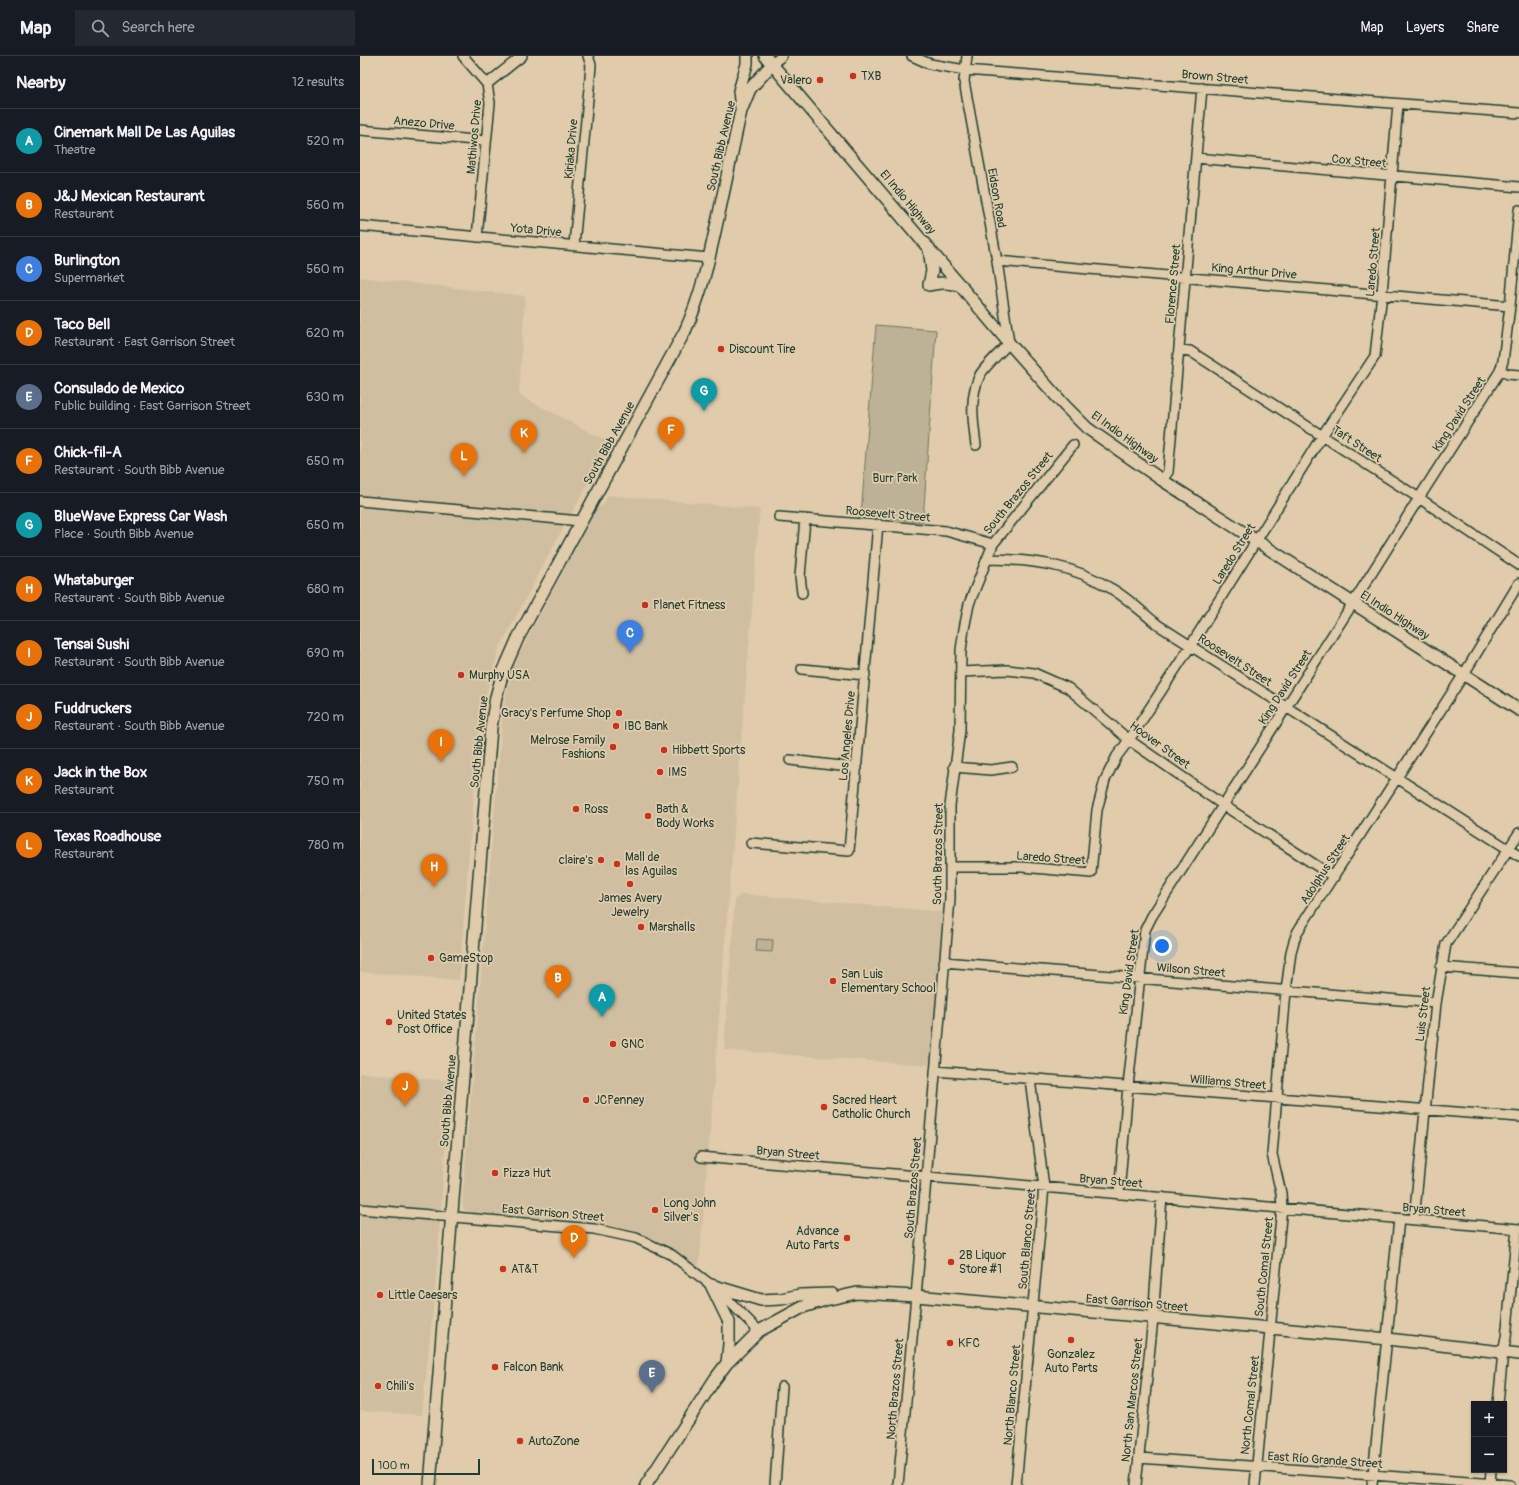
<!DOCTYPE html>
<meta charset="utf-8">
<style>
body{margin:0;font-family:Pangolin,sans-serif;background:#242831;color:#f1f3f6}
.controls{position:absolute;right:12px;bottom:12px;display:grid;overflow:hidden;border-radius:0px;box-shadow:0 1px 3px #0004}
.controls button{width:36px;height:36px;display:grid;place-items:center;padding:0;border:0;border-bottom:1px solid #363941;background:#171b24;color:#f1f3f6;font:20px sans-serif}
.scale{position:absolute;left:12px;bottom:10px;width:108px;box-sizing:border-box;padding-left:4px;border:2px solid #1f3d34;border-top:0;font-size:11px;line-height:14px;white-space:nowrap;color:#1f3d34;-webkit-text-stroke:3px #e0ccaa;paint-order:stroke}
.you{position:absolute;left:802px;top:890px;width:14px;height:14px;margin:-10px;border:3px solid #fff;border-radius:50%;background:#1a73e8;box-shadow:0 0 0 6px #1a73e833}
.badge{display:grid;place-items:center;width:26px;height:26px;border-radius:50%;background:#c8321e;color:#fff;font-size:13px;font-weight:700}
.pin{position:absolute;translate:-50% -33px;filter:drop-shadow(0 1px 2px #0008)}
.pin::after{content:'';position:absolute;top:21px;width:14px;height:12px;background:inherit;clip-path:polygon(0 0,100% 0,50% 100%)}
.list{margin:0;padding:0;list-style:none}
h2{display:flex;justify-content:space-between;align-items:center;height:52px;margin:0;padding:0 16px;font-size:17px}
h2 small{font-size:13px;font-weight:400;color:#9ea1a6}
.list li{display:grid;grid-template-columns:26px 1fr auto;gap:12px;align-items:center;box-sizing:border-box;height:64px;padding:0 16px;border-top:1px solid #363941}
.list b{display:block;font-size:15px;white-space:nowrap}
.list p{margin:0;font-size:13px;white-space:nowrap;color:#9ea1a6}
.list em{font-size:13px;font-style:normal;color:#9ea1a6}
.icon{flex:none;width:22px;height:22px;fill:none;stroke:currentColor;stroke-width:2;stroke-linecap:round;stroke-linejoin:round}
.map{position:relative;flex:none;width:1159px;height:1429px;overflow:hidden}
header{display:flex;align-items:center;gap:24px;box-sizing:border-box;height:56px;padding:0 20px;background:#171b24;border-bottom:1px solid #363941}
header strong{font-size:19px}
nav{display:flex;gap:22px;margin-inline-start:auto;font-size:14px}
.search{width:280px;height:36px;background:#242831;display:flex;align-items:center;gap:10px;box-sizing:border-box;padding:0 14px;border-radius:0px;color:#9ea1a6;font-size:15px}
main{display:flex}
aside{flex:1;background:#171b24}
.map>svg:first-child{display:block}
.built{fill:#cfbfa0}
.green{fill:#bdb295;stroke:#6e7864}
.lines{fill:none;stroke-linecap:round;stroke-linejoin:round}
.minor-casing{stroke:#1f3d34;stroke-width:12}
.major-casing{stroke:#1f3d34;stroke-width:14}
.minor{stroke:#e0ccaa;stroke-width:9}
.major{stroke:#e0ccaa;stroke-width:11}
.poi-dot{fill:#c8321e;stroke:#e0ccaa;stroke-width:1.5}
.labels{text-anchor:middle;stroke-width:3.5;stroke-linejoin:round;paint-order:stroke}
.poi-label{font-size:12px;fill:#1f3d34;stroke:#e0ccaa;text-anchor:start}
.street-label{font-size:12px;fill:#1f3d34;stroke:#e0ccaa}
.park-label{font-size:12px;fill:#274339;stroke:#e0ccaa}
</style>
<header>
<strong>Map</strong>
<div class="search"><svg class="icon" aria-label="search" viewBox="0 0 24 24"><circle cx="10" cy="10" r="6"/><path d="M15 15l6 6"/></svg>Search here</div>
<nav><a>Map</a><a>Layers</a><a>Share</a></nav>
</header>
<main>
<aside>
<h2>Nearby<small>12 results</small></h2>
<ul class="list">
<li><span class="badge" style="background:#0f9aa8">A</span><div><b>Cinemark Mall De Las Aguilas</b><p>Theatre</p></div><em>520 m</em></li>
<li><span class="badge" style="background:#e8710a">B</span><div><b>J&amp;J Mexican Restaurant</b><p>Restaurant</p></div><em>560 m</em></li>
<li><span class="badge" style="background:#3f7fe0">C</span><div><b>Burlington</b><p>Supermarket</p></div><em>560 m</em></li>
<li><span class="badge" style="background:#e8710a">D</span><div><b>Taco Bell</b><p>Restaurant · East Garrison Street</p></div><em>620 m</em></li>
<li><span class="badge" style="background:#5c6f8a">E</span><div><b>Consulado de Mexico</b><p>Public building · East Garrison Street</p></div><em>630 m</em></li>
<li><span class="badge" style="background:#e8710a">F</span><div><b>Chick-fil-A</b><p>Restaurant · South Bibb Avenue</p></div><em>650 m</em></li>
<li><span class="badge" style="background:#0f9aa8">G</span><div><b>BlueWave Express Car Wash</b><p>Place · South Bibb Avenue</p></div><em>650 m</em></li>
<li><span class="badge" style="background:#e8710a">H</span><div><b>Whataburger</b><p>Restaurant · South Bibb Avenue</p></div><em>680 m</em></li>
<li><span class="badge" style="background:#e8710a">I</span><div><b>Tensai Sushi</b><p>Restaurant · South Bibb Avenue</p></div><em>690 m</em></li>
<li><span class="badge" style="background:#e8710a">J</span><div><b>Fuddruckers</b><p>Restaurant · South Bibb Avenue</p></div><em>720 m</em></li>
<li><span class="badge" style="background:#e8710a">K</span><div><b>Jack in the Box</b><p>Restaurant</p></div><em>750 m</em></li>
<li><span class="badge" style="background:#e8710a">L</span><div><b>Texas Roadhouse</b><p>Restaurant</p></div><em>780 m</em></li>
</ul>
</aside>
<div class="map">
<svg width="1159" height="1429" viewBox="0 0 1159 1429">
<rect width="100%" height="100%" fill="#e0ccaa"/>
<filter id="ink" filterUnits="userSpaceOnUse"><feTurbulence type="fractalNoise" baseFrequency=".025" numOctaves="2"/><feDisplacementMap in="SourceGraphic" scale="8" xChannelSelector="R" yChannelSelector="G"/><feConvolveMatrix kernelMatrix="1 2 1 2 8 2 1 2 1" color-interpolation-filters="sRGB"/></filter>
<g filter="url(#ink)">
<!-- built -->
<path class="built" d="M0,221L165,240L159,339L251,387L201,476L139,593L120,660L99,924L0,916Z
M248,439L400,453L339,1212L316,1196L296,1185L274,1176L245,1168L113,1157L104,1154L102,1147L143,653L150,621L157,602L237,451L243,449Z
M382,838L583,856L570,1004L568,1009L364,994L375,843Z
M0,1017L92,1025L85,1096L76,1224L62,1359L0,1355Z"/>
<!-- green -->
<path class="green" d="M516,269L576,274L563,466L501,459Z
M397,883L413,884L412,896L396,895Z"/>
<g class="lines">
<!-- minor casing -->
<g class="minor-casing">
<path id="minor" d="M103,0L127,28
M552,0L570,8L605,14L1159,57
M607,0L604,25L637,205L649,287C642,295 624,311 620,319C609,341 613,366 616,389
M413,7L422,0
M0,74L126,85
M836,102L1159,131
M0,170L349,202
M117,181L130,47L127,28L162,0
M214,189L230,22L231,9L228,0
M637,205L1150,250
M819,294L830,295L1059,442L1159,509
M1140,315L1148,318L1159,319
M802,424L808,416L842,32
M0,445L221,465
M419,461L586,475L633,488
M627,503C671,503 714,509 752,533C769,543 783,557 798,569L1159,800
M442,537L440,520L445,463
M442,613L505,619
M601,616L647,614L674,617L708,632L769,684L863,749L974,821
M430,704L497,712
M594,711L631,714L652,711
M391,787L489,795L518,468
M590,811H662L731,817L737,754L745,724L757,700L769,684L826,597L962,380L1015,300L1022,237L1038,48
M584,906L1076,947
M1081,911L1159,917
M575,1015C769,1031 964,1046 1159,1061
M341,1101L1159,1173
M759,1138L768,1030L785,874L792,860L993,547L1059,442L1140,315L1143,305L1150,250L1159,154
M0,1153L234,1173L276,1182L312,1199L359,1235L399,1275
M1054,1164L1076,947L1086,888L1159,777
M1138,1348L1143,1296L1146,1282L1157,1173
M779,1402L1150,1429
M415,1429L422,1331
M538,1429L556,1240L590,843V750L600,674L601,594L604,573L609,548L633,488L713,389
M656,1429L684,1131L670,1023
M776,1429L793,1262L802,1141
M895,1429L922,1151L921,1137L912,1098L926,935L931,896L934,885L938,875L1104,618L1159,527
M1012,1429L1039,1163
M1130,1429L1131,1414"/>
</g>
<!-- major casing -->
<g class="major-casing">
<path id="major" d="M405,0L649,287L705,350L727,372L802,424L1159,654
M381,52L379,35L387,8V0
M569,192L572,215L569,229C581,226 591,226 602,230
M351,1229L401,1244L421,1243L440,1239L472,1238
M351,1229L369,1266V1288L367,1307
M70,1429L131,672L136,641L143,616L158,582L325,275C342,238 349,202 358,162C366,126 373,90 381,55L390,33L413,7
M286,1429L355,1323L367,1307L399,1275L443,1251L465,1244L497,1237L556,1240L910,1272L1028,1283L1159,1298"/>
</g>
<!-- minor -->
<use href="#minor" class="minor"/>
<!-- major -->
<use href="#major" class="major"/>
</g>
</g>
<!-- markers -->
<g class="poi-dot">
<circle cx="493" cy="20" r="4"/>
<circle cx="460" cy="24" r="4"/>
<circle cx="361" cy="293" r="4"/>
<circle cx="285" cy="549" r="4"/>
<circle cx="101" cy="619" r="4"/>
<circle cx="259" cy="657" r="4"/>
<circle cx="256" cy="670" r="4"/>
<circle cx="253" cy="691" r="4"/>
<circle cx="304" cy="694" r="4"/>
<circle cx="300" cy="716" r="4"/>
<circle cx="216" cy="753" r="4"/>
<circle cx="288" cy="760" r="4"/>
<circle cx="241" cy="804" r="4"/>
<circle cx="257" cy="808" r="4"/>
<circle cx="270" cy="828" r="4"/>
<circle cx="281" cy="871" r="4"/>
<circle cx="71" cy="902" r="4"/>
<circle cx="473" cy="925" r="4"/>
<circle cx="29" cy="966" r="4"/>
<circle cx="253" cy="988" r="4"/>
<circle cx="226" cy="1044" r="4"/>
<circle cx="464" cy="1051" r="4"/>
<circle cx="135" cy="1117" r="4"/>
<circle cx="295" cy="1154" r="4"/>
<circle cx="487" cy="1182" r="4"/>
<circle cx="591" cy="1206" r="4"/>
<circle cx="143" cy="1213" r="4"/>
<circle cx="20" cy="1239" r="4"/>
<circle cx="711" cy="1284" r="4"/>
<circle cx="590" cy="1287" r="4"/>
<circle cx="135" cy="1311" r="4"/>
<circle cx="18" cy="1330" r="4"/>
<circle cx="160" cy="1385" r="4"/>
</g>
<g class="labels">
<!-- poi labels -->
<g class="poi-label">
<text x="501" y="24">TXB</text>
<text x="452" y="28" text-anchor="end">Valero</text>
<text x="369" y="297">Discount Tire</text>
<text x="293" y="553">Planet Fitness</text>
<text x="109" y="623">Murphy USA</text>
<text x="251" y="661" text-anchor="end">Gracy's Perfume Shop</text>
<text x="264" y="674">IBC Bank</text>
<text x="245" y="688" text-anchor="end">Melrose Family<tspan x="245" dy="14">Fashions</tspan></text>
<text x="312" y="698">Hibbett Sports</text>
<text x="308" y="720">IMS</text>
<text x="224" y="757">Ross</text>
<text x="296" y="757">Bath &amp;<tspan x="296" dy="14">Body Works</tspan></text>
<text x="265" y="805">Mall de<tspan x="265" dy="14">las Aguilas</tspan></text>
<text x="233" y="808" text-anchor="end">claire's</text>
<text x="270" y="846" text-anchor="middle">James Avery<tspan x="270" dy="14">Jewelry</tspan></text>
<text x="289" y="875">Marshalls</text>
<text x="79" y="906">GameStop</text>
<text x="481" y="922">San Luis<tspan x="481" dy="14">Elementary School</tspan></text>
<text x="37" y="963">United States<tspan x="37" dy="14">Post Office</tspan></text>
<text x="261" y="992">GNC</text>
<text x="234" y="1048">JCPenney</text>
<text x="472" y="1048">Sacred Heart<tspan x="472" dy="14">Catholic Church</tspan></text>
<text x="143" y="1121">Pizza Hut</text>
<text x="303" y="1151">Long John<tspan x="303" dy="14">Silver's</tspan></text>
<text x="479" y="1179" text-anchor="end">Advance<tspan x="479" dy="14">Auto Parts</tspan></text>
<text x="599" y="1203">2B Liquor<tspan x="599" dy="14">Store #1</tspan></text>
<text x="151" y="1217">AT&amp;T</text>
<text x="28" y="1243">Little Caesars</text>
<text x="598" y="1291">KFC</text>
<text x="711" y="1302" text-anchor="middle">Gonzalez<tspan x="711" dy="14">Auto Parts</tspan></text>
<text x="143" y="1315">Falcon Bank</text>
<text x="26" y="1334">Chili's</text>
<text x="168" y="1389">AutoZone</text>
</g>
<!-- street labels -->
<g class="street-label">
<text transform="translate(855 21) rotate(5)" y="4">Brown Street</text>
<text transform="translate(64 67) rotate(5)" y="4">Anezo Drive</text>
<text transform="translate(114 81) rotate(-85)" y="4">Mathiwos Drive</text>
<text transform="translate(361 90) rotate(-77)" y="4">South Bibb Avenue</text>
<text transform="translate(211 93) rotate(-85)" y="4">Kiriaka Drive</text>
<text transform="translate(999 105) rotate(5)" y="4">Cox Street</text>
<text transform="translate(637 142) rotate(80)" y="4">Eidson Road</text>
<text transform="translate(548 146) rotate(50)" y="4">El Indio Highway</text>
<text transform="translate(176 174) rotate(5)" y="4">Yota Drive</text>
<text transform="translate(1013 206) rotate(-85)" y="4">Laredo Street</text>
<text transform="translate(894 215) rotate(5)" y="4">King Arthur Drive</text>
<text transform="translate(813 228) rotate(-85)" y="4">Florence Street</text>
<text transform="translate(1099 358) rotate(-57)" y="4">King David Street</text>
<text transform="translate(765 381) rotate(36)" y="4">El Indio Highway</text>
<text transform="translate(249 387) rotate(-61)" y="4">South Bibb Avenue</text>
<text transform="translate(997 388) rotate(33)" y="4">Taft Street</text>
<text transform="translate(658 437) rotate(-51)" y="4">South Brazos Street</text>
<text transform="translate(528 458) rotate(5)" y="4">Roosevelt Street</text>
<text transform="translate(874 498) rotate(-58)" y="4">Laredo Street</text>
<text transform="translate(1035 559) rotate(33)" y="4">El Indio Highway</text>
<text transform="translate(875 604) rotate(33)" y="4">Roosevelt Street</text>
<text transform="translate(925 631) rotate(-57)" y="4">King David Street</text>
<text transform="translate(487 680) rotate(-85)" y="4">Los Angeles Drive</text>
<text transform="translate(119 686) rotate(-84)" y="4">South Bibb Avenue</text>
<text transform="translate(800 689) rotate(36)" y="4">Hoover Street</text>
<text transform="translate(578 798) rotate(-89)" y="4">South Brazos Street</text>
<text transform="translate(691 802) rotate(4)" y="4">Laredo Street</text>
<text transform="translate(965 813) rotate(-57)" y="4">Adolphus Street</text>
<text transform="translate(831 914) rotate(5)" y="4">Wilson Street</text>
<text transform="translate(769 916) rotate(-82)" y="4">King David Street</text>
<text transform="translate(1063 958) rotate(-83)" y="4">Luis Street</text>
<text transform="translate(868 1026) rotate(5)" y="4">Williams Street</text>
<text transform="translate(88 1045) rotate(-85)" y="4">South Bibb Avenue</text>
<text transform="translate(428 1097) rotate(5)" y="4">Bryan Street</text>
<text transform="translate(751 1125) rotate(5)" y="4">Bryan Street</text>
<text transform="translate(553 1132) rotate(-85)" y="4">South Brazos Street</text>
<text transform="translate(1074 1154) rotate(5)" y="4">Bryan Street</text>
<text transform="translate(193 1157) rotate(5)" y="4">East Garrison Street</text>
<text transform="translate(667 1183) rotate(-85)" y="4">South Blanco Street</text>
<text transform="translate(904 1211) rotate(-84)" y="4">South Comal Street</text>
<text transform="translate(777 1247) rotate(5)" y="4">East Garrison Street</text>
<text transform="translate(535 1333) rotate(-85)" y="4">North Brazos Street</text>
<text transform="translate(652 1339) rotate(-85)" y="4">North Blanco Street</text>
<text transform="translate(772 1344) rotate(-84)" y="4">North San Marcos Street</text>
<text transform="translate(890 1349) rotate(-84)" y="4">North Comal Street</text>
<text transform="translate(965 1404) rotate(4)" y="4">East Río Grande Street</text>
</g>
<!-- park labels -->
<g class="park-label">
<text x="535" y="426">Burr Park</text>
</g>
</g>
</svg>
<div class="controls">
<button>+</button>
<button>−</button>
</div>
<div class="scale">100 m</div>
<div class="you"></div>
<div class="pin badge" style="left:242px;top:961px;background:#0f9aa8">A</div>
<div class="pin badge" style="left:198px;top:942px;background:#e8710a">B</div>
<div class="pin badge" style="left:270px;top:597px;background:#3f7fe0">C</div>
<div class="pin badge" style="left:214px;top:1202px;background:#e8710a">D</div>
<div class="pin badge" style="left:292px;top:1337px;background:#5c6f8a">E</div>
<div class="pin badge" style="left:311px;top:394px;background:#e8710a">F</div>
<div class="pin badge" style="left:344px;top:355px;background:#0f9aa8">G</div>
<div class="pin badge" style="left:74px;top:831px;background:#e8710a">H</div>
<div class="pin badge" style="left:81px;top:706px;background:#e8710a">I</div>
<div class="pin badge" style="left:45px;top:1050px;background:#e8710a">J</div>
<div class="pin badge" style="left:164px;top:397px;background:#e8710a">K</div>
<div class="pin badge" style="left:104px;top:420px;background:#e8710a">L</div>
</div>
</main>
